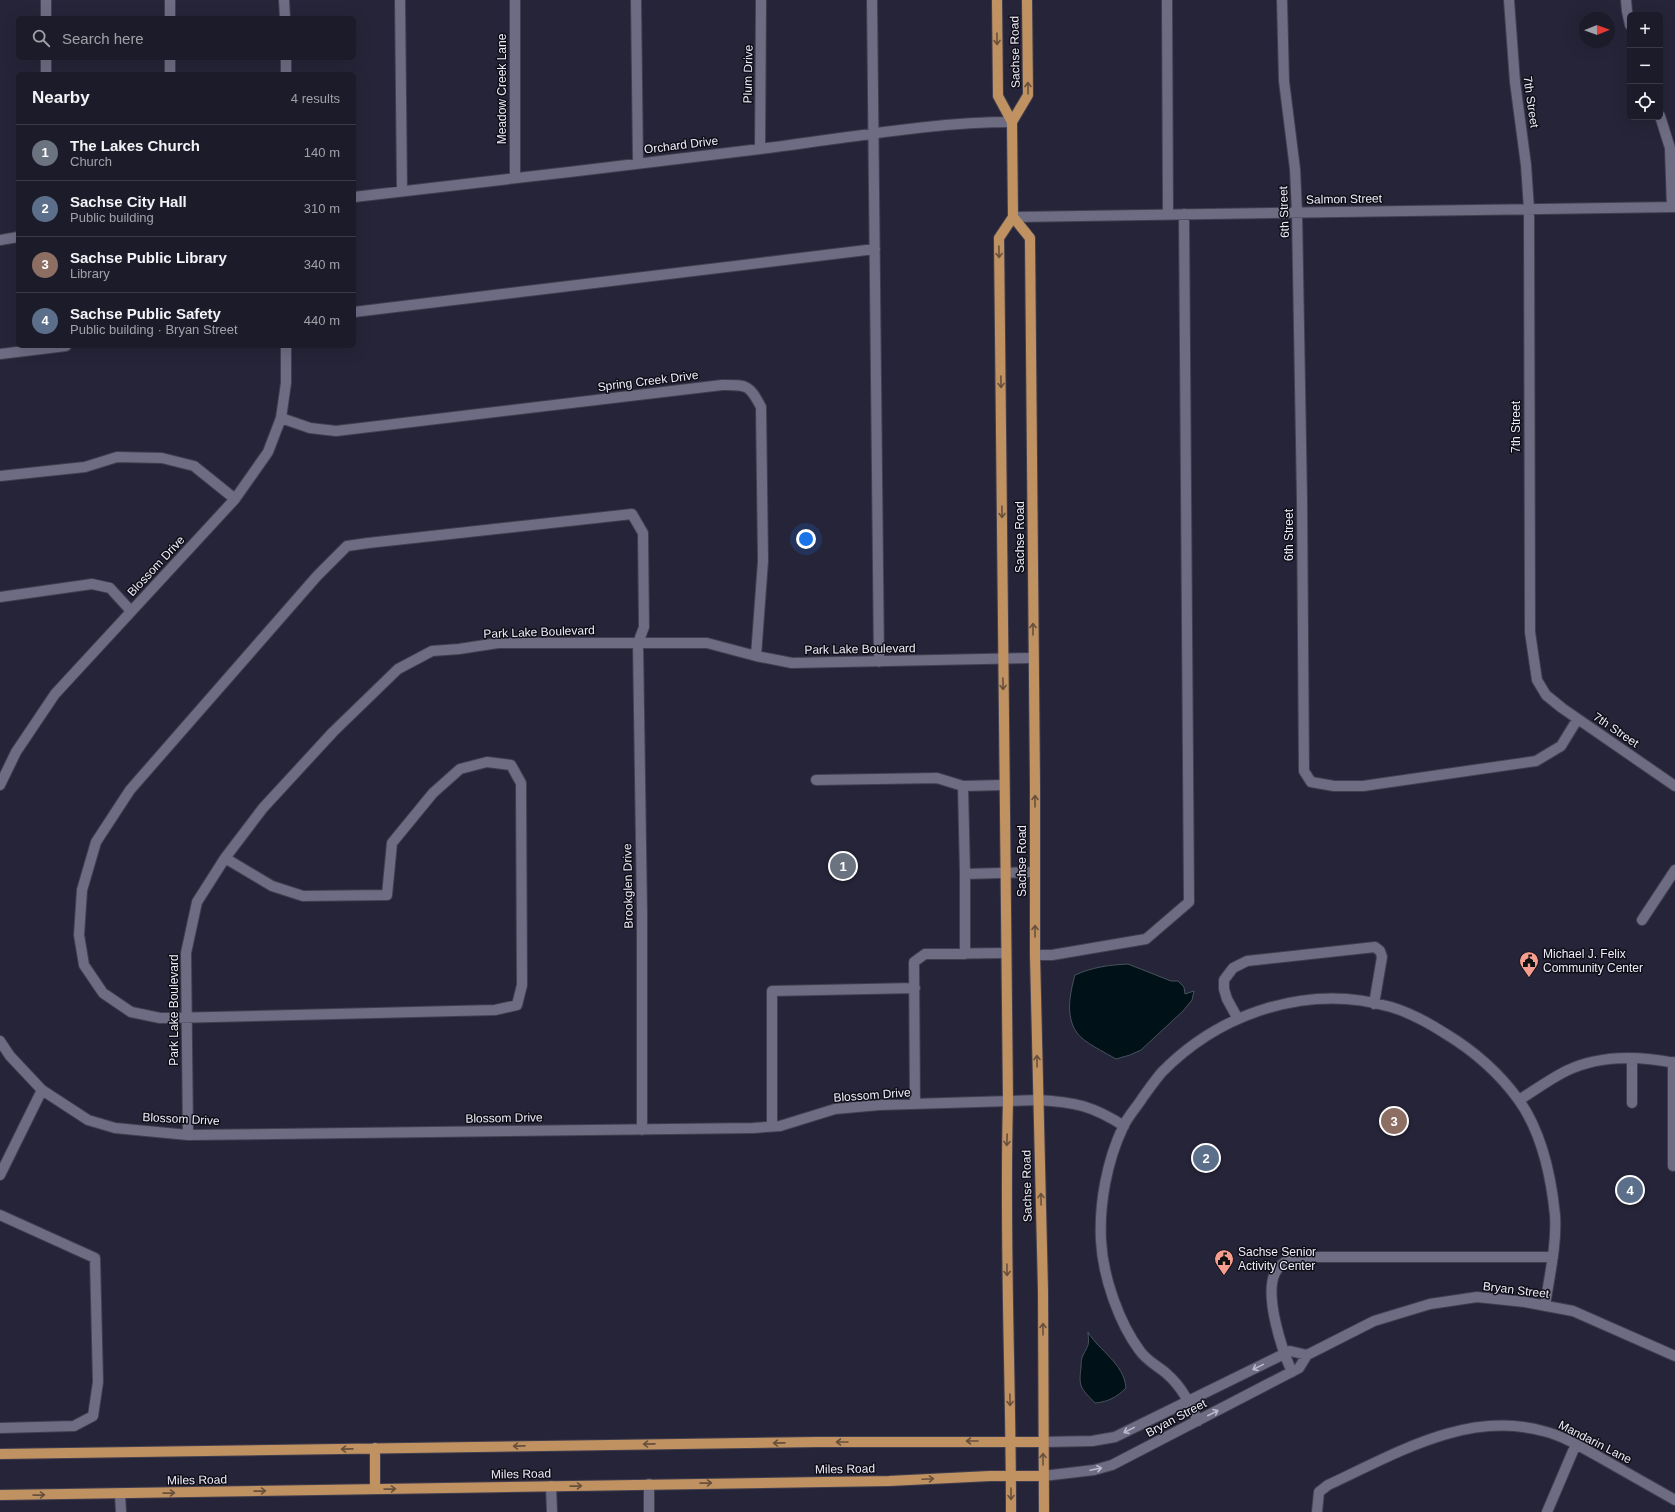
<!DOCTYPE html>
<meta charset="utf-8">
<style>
body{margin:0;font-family:Arial,sans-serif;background:#292836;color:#f1f3f6}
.controls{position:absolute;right:12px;top:12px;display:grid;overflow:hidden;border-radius:6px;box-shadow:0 4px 16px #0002}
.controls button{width:36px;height:36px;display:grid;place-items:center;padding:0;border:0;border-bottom:1px solid #3a3947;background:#1c1b2a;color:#f1f3f6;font:20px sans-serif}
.compass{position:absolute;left:1579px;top:12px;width:36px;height:36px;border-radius:50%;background:#1c1b2a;box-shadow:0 4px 16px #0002;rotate:89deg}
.you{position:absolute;left:806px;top:539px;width:14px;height:14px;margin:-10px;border:3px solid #fff;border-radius:50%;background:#1a73e8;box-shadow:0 0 0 6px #1a73e833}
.badge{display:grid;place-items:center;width:26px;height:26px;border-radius:50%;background:#f59d8e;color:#fff;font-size:13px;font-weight:700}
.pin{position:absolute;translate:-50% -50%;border:2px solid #fff;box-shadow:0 1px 4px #0006}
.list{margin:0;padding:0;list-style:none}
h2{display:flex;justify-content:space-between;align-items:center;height:52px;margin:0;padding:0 16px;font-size:17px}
h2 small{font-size:13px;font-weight:400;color:#a0a1a8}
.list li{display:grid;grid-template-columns:26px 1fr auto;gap:12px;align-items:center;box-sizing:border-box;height:56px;padding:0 16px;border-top:1px solid #3a3947}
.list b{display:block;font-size:15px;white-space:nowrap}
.list p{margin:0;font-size:13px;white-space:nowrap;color:#a0a1a8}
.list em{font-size:13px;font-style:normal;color:#a0a1a8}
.icon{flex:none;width:22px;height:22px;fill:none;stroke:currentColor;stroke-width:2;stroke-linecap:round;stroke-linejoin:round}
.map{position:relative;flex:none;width:1675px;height:1512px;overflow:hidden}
.search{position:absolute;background:#1c1b2a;box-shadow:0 4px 16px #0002;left:16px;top:16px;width:340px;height:44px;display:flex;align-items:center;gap:10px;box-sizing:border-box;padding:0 14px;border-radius:6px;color:#a0a1a8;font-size:15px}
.panel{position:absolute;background:#1c1b2a;box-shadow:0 4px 16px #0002;left:16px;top:72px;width:340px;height:276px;border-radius:6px}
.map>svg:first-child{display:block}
.water{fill:#001118;stroke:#47535c}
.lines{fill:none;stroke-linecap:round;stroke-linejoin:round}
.minor-casing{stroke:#413e4f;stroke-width:12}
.major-casing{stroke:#413e4f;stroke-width:12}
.minor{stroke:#6d6c83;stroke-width:10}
.major{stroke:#c09261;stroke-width:10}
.oneway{stroke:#68503c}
.oneway2{stroke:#bab9ca}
.labels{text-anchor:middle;stroke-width:3;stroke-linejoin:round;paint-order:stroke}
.street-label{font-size:12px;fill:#edecfa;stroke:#100f18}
.poi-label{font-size:12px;fill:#edecfa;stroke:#100f18;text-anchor:start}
</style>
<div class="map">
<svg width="1675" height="1512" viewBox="0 0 1675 1512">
<rect width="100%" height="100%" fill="#262438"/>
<!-- water -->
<path class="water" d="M1128,964L1171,981H1178L1184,987L1185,994L1194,991L1192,1000L1183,1011L1141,1050L1130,1055L1116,1059C1106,1053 1083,1042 1077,1033C1065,1016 1070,993 1075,975C1093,967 1109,965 1128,964Z
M1088,1332C1099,1351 1124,1363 1126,1388C1117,1397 1108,1402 1095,1403C1082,1389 1078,1388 1081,1368C1081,1364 1081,1359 1083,1355C1089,1344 1089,1346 1088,1332Z"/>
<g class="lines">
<!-- minor casing -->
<g class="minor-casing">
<path id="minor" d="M46,0V18
M170,0V18
M284,0L285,18
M400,0L402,191
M515,0V178
M636,0L638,163
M872,0L879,662
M1167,0L1168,214
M1282,0L1284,81L1295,169L1297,213L1302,500L1304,771L1311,782L1334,786H1363L1536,761L1561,746L1577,720
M1509,0L1515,82L1526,165L1529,209L1530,632L1537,680L1546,695L1562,708L1675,786
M1626,0L1627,11L1630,25
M46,58V74
M170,58V74
M286,58V74
M1660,116L1670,148L1672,207
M760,149L761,0
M354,197C489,181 625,166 760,149C843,139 928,122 1012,122
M1013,217L1675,207
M0,240L18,237
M354,312L875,249
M0,354L66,346
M281,418L310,428L336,431L722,385C747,385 749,384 761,407L763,561L756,656
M0,476L85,467L117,457L162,458L194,466L235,499
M0,597L92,584L110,588L131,611
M816,780L937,778L963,786L1004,785
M0,785L16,752L55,694L235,499L268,452L281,418L286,383V346
M963,786L965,874L1035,872
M225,858L272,886L303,896L387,895L392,843L433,793L460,769L487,762L511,765L521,783L522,985L517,1005L495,1010L170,1018H160L131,1012L103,993L84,965L79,935L82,890L96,842L130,790L317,576L347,546L368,543L632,514L643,533L644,627L638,643L642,912V1130
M965,874V954
M1642,920L1675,870
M1035,955H1052L1146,939L1189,902L1184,214
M1238,1019L1227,999L1224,989V980L1233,968L1247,961L1375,947L1380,951L1382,957L1374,1004
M0,1041L10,1056L42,1090L88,1120L115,1128L188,1135L753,1128L780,1126L835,1109L879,1105L1038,1100C1075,1102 1093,1106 1124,1126
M1519,1100C1535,1090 1550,1079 1566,1071C1599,1055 1640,1056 1675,1063
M1632,1103V1059
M915,1104L914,962L925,954L1006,953
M772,1126V991L915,988
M188,1135L186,953L197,902L225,858L263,808L333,732L398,669L432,651L459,649L498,643H707L756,656L792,663L1033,658
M1673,1166V1062
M0,1175L42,1090
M0,1215L95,1258L98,1382L93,1416L74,1426L0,1428
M1292,1372C1282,1350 1264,1296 1275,1273C1280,1263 1288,1260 1297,1257H1553
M1198,1421C1190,1404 1182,1387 1167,1374C1158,1366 1147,1361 1140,1351C1119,1323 1103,1277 1101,1241C1099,1203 1107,1161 1123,1127C1128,1116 1137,1107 1143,1097C1149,1089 1155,1080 1162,1072C1221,1012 1309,983 1391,1007C1411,1013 1429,1023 1446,1034C1474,1051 1499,1073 1518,1099C1542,1132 1551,1175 1555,1215C1557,1245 1549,1277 1545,1306
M1043,1442L1092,1441L1115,1437L1290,1351L1307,1355
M1043,1476L1094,1470L1112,1465L1299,1368L1307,1355L1374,1321L1430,1304L1477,1297L1525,1302L1573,1311L1675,1356
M649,1484V1512
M551,1486L552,1512
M120,1494L121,1512
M1317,1512L1319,1492L1328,1485C1395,1454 1467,1410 1543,1431C1564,1436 1583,1448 1601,1458C1626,1472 1650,1486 1675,1500
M1547,1512L1576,1444"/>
</g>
<!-- major casing -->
<g class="major-casing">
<path id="major" d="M997,0L998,96L1012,122L1013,217L999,238L1008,1101C1004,1238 1011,1375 1011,1512
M1012,122L1028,95L1027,0
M1013,217L1030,238L1035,786V955L1043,1291L1044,1512
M375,1448V1489
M0,1454L818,1442H1043
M0,1495L889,1481L990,1476H1043"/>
</g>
<!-- minor -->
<use href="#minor" class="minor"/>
<!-- major -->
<use href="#major" class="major"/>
</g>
<!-- one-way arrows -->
<defs><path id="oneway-shaft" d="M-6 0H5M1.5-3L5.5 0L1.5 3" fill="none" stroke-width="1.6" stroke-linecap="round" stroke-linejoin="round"/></defs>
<g class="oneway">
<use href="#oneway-shaft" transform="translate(997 39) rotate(89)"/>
<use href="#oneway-shaft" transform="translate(1028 88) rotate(-91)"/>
<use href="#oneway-shaft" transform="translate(999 252) rotate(89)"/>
<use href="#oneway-shaft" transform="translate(1001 382) rotate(89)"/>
<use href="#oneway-shaft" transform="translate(1002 512) rotate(89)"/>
<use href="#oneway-shaft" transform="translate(1033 629) rotate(-90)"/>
<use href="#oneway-shaft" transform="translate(1003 684) rotate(89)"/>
<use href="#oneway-shaft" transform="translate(1035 801) rotate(-90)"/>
<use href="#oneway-shaft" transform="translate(1035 931) rotate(-90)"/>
<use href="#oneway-shaft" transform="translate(1037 1061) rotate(-91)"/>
<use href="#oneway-shaft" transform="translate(1007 1140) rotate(92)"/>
<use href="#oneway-shaft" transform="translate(1041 1199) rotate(-91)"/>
<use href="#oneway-shaft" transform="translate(1007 1270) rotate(89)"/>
<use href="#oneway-shaft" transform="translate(1043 1329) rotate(-90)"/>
<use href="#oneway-shaft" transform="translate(1010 1400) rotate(89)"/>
<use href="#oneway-shaft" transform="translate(972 1441) rotate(180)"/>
<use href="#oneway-shaft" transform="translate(842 1442) rotate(180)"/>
<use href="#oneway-shaft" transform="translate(779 1443) rotate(179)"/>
<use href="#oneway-shaft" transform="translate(649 1444) rotate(179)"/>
<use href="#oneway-shaft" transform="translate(519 1446) rotate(179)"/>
<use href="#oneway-shaft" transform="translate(347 1449) rotate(179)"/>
<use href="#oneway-shaft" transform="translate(1043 1459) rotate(-90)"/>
<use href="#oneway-shaft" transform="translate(928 1479) rotate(-3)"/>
<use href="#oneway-shaft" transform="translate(706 1483) rotate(-1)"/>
<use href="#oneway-shaft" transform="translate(576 1486) rotate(-1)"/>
<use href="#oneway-shaft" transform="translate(390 1489) rotate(-1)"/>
<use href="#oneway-shaft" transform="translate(260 1491) rotate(-1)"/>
<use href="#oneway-shaft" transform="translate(169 1493) rotate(-1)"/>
<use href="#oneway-shaft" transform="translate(1011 1494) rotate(90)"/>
<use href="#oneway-shaft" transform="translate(39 1495) rotate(-1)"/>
</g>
<g class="oneway2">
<use href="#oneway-shaft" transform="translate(1258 1367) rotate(154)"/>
<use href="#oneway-shaft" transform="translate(1213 1413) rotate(-27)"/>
<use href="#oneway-shaft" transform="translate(1129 1430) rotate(154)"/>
<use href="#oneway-shaft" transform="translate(1096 1469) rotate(-12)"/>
</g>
<!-- icons -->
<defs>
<g id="civic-pin" transform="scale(1)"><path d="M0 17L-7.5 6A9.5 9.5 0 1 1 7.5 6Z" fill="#f59d8e" stroke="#100f18"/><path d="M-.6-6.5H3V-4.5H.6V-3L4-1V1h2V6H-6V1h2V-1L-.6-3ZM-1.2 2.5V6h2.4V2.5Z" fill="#111"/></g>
</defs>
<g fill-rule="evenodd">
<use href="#civic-pin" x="1529" y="961"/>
<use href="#civic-pin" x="1224" y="1259"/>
</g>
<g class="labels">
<!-- street labels -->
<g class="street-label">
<text transform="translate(1015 52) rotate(-91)" y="4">Sachse Road</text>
<text transform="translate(748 74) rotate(-89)" y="4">Plum Drive</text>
<text transform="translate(502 89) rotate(-90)" y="4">Meadow Creek Lane</text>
<text transform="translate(1531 102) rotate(82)" y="4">7th Street</text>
<text transform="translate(681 145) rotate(-7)" y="4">Orchard Drive</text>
<text transform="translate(1344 199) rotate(-1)" y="4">Salmon Street</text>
<text transform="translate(1284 212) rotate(-92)" y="4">6th Street</text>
<text transform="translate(648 381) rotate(-7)" y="4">Spring Creek Drive</text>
<text transform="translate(1516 427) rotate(-90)" y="4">7th Street</text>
<text transform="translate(1289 535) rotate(-90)" y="4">6th Street</text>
<text transform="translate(1020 537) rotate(-90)" y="4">Sachse Road</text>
<text transform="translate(156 566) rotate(-47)" y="4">Blossom Drive</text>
<text transform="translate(539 632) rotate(-2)" y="4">Park Lake Boulevard</text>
<text transform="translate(860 649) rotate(-1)" y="4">Park Lake Boulevard</text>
<text transform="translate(1616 730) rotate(34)" y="4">7th Street</text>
<text transform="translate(1022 861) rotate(-90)" y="4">Sachse Road</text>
<text transform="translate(628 886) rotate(-91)" y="4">Brookglen Drive</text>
<text transform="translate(174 1010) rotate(-90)" y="4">Park Lake Boulevard</text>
<text transform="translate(872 1095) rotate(-4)" y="4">Blossom Drive</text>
<text transform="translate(504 1118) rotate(-1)" y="4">Blossom Drive</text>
<text transform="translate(181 1119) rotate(3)" y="4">Blossom Drive</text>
<text transform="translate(1027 1186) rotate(-91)" y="4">Sachse Road</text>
<text transform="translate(1516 1290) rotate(7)" y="4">Bryan Street</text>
<text transform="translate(1176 1418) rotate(-28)" y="4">Bryan Street</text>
<text transform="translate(1595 1442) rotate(27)" y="4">Mandarin Lane</text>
<text transform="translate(845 1469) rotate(-1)" y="4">Miles Road</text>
<text transform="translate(521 1474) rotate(-1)" y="4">Miles Road</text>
<text transform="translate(197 1480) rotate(-1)" y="4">Miles Road</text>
</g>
<!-- poi labels -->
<g class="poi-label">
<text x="1543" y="958">Michael J. Felix<tspan x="1543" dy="14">Community Center</tspan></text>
<text x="1238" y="1256">Sachse Senior<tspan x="1238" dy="14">Activity Center</tspan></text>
</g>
</g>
</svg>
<div class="controls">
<button>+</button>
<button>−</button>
<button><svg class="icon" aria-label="locate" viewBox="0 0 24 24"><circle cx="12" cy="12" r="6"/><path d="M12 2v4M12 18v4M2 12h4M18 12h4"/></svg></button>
</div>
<svg class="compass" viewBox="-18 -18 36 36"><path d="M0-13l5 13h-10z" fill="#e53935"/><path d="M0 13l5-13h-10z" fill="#a0a1a8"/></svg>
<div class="you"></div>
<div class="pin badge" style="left:843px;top:866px;background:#6b7280">1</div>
<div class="pin badge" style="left:1206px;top:1158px;background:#5c6f8a">2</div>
<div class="pin badge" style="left:1394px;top:1121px;background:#8d6e63">3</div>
<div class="pin badge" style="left:1630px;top:1190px;background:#5c6f8a">4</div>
<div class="search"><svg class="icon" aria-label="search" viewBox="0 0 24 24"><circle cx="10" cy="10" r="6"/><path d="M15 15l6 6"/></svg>Search here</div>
<section class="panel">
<h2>Nearby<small>4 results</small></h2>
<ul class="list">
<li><span class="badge" style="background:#6b7280">1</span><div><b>The Lakes Church</b><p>Church</p></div><em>140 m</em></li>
<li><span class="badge" style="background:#5c6f8a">2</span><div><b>Sachse City Hall</b><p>Public building</p></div><em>310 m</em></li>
<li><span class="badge" style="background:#8d6e63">3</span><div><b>Sachse Public Library</b><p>Library</p></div><em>340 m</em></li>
<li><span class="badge" style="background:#5c6f8a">4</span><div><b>Sachse Public Safety</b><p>Public building · Bryan Street</p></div><em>440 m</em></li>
</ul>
</section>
</div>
